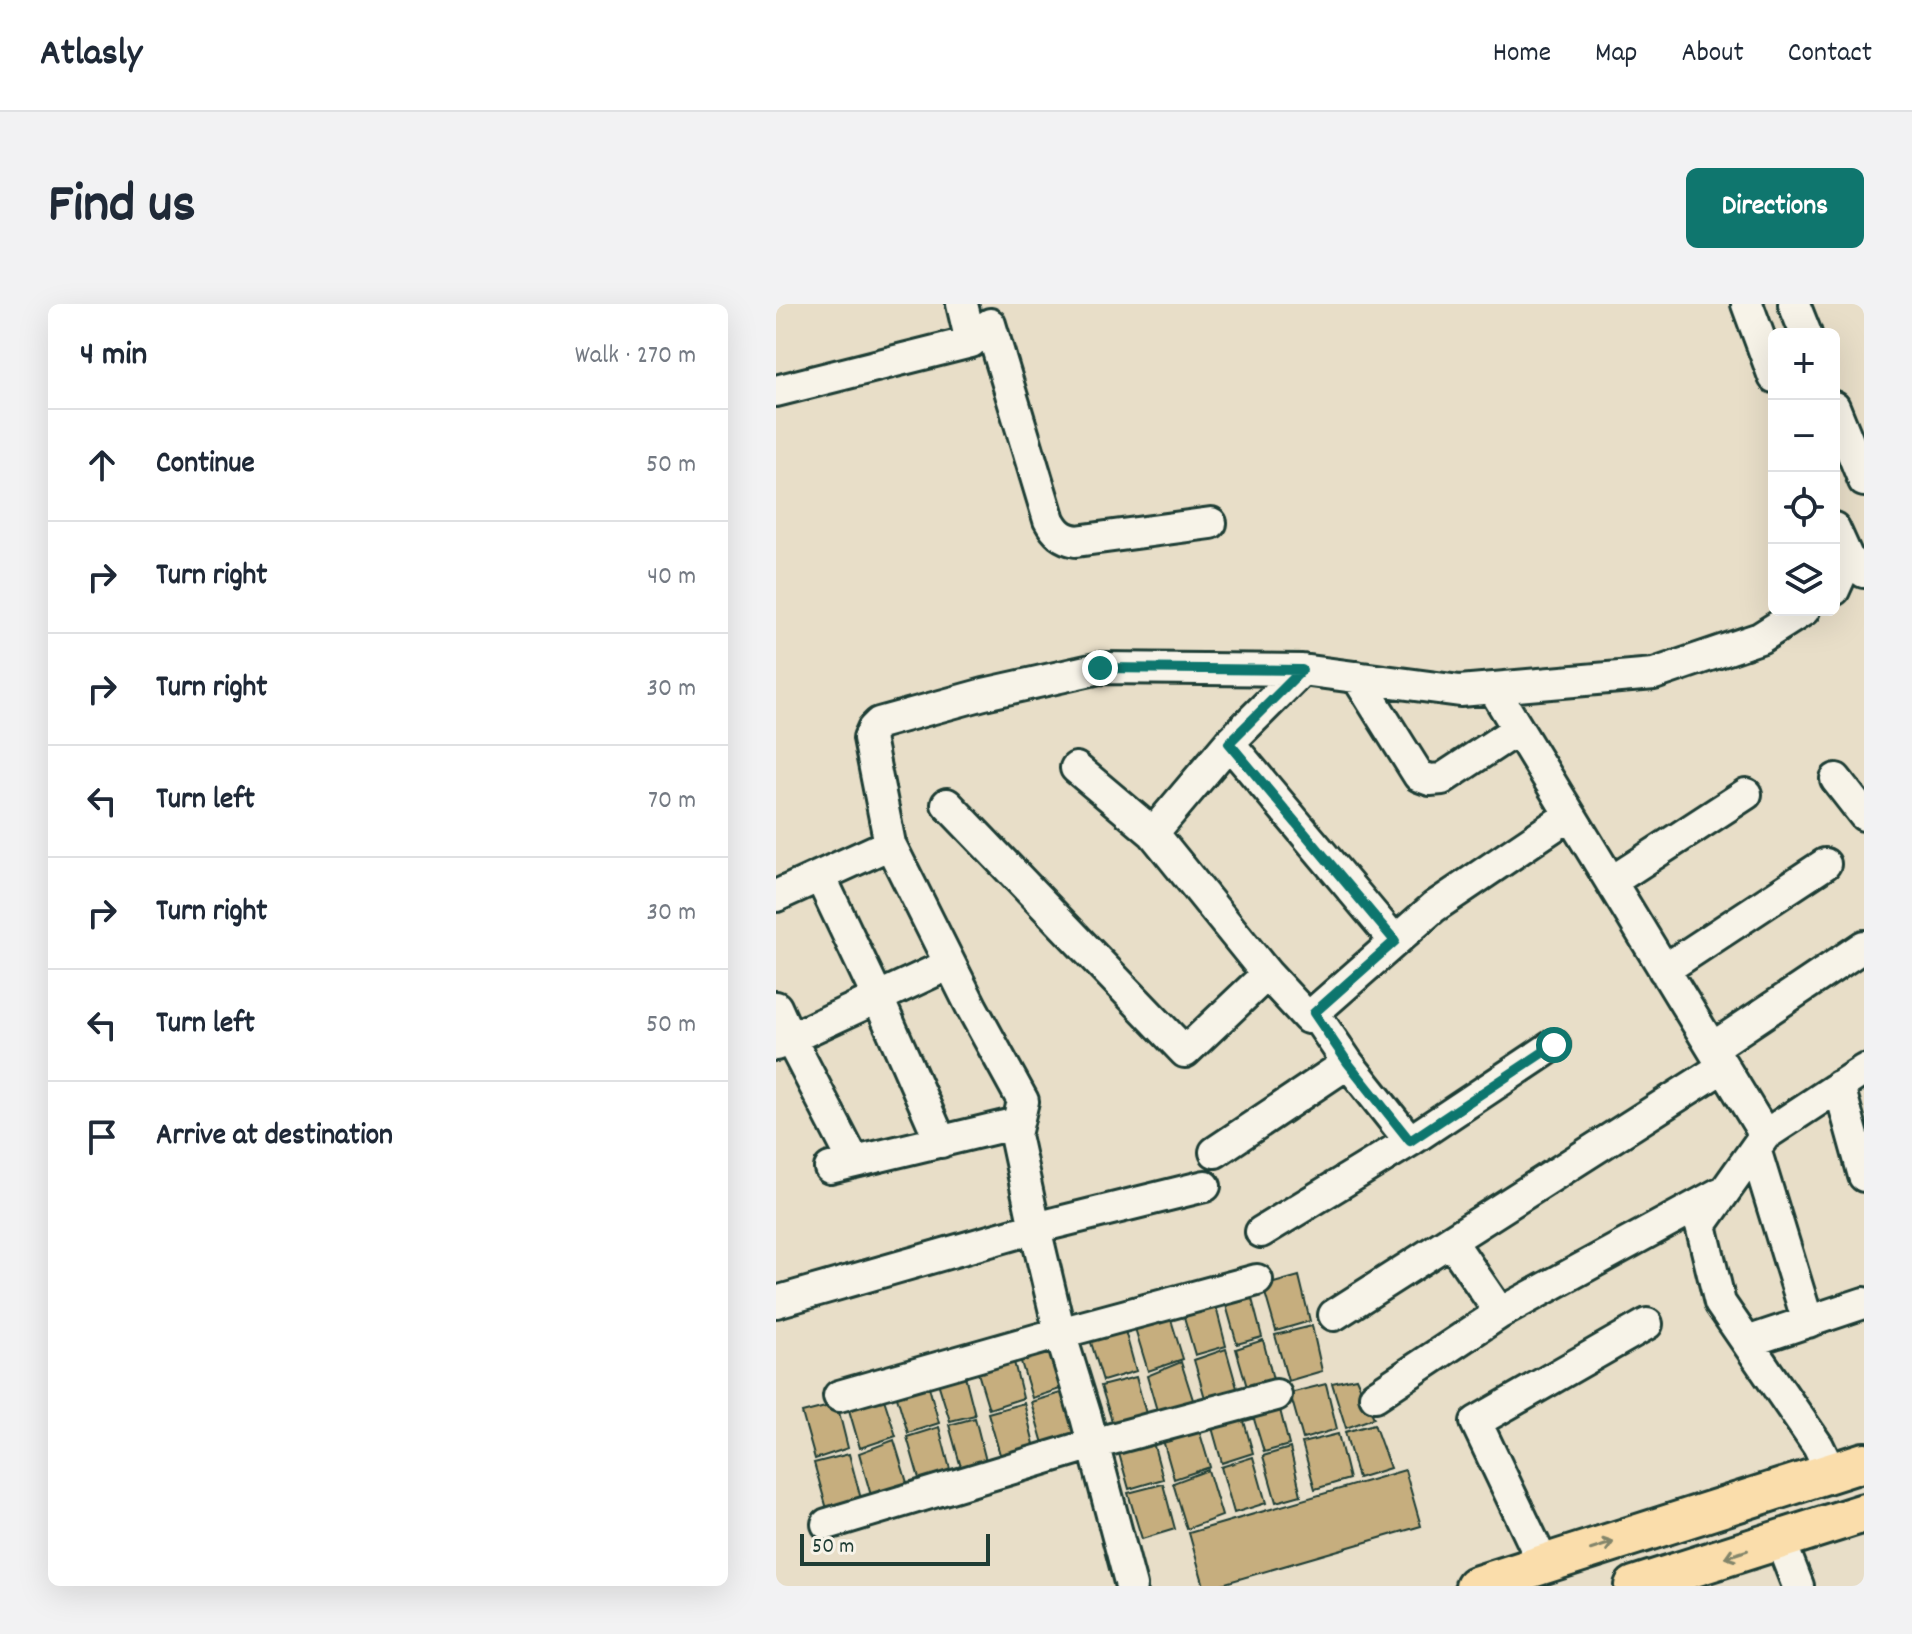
<!DOCTYPE html>
<meta charset="utf-8">
<style>
body{margin:0;font-family:Dekko,sans-serif;background:#f2f2f3;color:#1f2937}
.controls{position:absolute;right:24px;top:24px;display:grid;overflow:hidden;border-radius:12px;box-shadow:0 8px 32px #0002}
.controls button{width:72px;height:72px;display:grid;place-items:center;padding:0;border:0;border-bottom:2px solid #e0e1e3;background:#fff;color:#1f2937;font:40px sans-serif}
.scale{position:absolute;left:24px;bottom:20px;width:190px;box-sizing:border-box;padding-left:8px;border:4px solid #1f3d34;border-top:0;font-size:22px;line-height:28px;white-space:nowrap;color:#1f3d34;-webkit-text-stroke:6px #f7f3e8;paint-order:stroke}
.stop{position:absolute;width:24px;height:24px;margin:-18px;border:6px solid #0f766e;border-radius:50%;background:#fff}
.stop.end{background:#0f766e;border-color:#fff;box-shadow:0 2px 8px #0008}
.list{margin:0;padding:0;list-style:none}
h2{display:flex;justify-content:space-between;align-items:center;height:104px;margin:0;padding:0 32px;font-size:34px}
h2 small{font-size:26px;font-weight:400;color:#747a83}
.list li{display:grid;grid-template-columns:52px 1fr auto;gap:24px;align-items:center;box-sizing:border-box;height:112px;padding:0 32px;border-top:2px solid #e0e1e3}
.list b{display:block;font-size:30px;white-space:nowrap}
.list em{font-size:26px;font-style:normal;color:#747a83}
.icon{flex:none;width:44px;height:44px;fill:none;stroke:currentColor;stroke-width:2;stroke-linecap:round;stroke-linejoin:round}
.map{position:relative;flex:none;width:1088px;height:1282px;overflow:hidden;border-radius:12px}
header{display:flex;align-items:center;gap:48px;box-sizing:border-box;height:112px;padding:0 40px;background:#fff;border-bottom:2px solid #e0e1e3}
header strong{font-size:38px}
nav{display:flex;gap:44px;margin-inline-start:auto;font-size:28px}
.intro{display:flex;align-items:center;justify-content:space-between;box-sizing:border-box;height:192px;padding:0 48px}
h1{margin:0;font-size:56px}
.button{padding:20px 36px;border-radius:12px;background:#0f766e;color:#fff;font-size:28px;font-weight:700}
main{display:flex;gap:48px;padding:0 48px}
aside{flex:1;background:#fff;border-radius:12px;box-shadow:0 8px 32px #0002}
.map>svg:first-child{display:block}
.building{fill:#c6ae7e;stroke:#1f3d34;stroke-width:2}
.lines{fill:none;stroke-linecap:round;stroke-linejoin:round}
.minor-casing{stroke:#1f3d34;stroke-width:36}
.major-casing{stroke:#1f3d34;stroke-width:44}
.minor{stroke:#f7f3e8;stroke-width:30}
.major{stroke:#faddab;stroke-width:38}
.oneway{stroke:#82856a}
.route{stroke:#0f766e;stroke-width:10}
</style>
<header>
<strong>Atlasly</strong>
<nav><a>Home</a><a>Map</a><a>About</a><a>Contact</a></nav>
</header>
<div class="intro"><h1>Find us</h1><a class="button">Directions</a></div>
<main>
<aside>
<h2>4 min<small>Walk · 270 m</small></h2>
<ul class="list">
<li><svg class="icon" aria-label="ahead" viewBox="0 0 24 24"><path d="M12 20V5M6 11l6-6 6 6"/></svg><div><b>Continue</b></div><em>50 m</em></li>
<li><svg class="icon" aria-label="right" viewBox="0 0 24 24"><path d="M7 20v-9h11M14 6l5 5-5 5"/></svg><div><b>Turn right</b></div><em>40 m</em></li>
<li><svg class="icon" aria-label="right" viewBox="0 0 24 24"><path d="M7 20v-9h11M14 6l5 5-5 5"/></svg><div><b>Turn right</b></div><em>30 m</em></li>
<li><svg class="icon" aria-label="left" viewBox="0 0 24 24"><path d="M17 20v-9H6M10 6l-5 5 5 5"/></svg><div><b>Turn left</b></div><em>70 m</em></li>
<li><svg class="icon" aria-label="right" viewBox="0 0 24 24"><path d="M7 20v-9h11M14 6l5 5-5 5"/></svg><div><b>Turn right</b></div><em>30 m</em></li>
<li><svg class="icon" aria-label="left" viewBox="0 0 24 24"><path d="M17 20v-9H6M10 6l-5 5 5 5"/></svg><div><b>Turn left</b></div><em>50 m</em></li>
<li><svg class="icon" aria-label="arrive" viewBox="0 0 24 24"><path d="M6 21V4h12l-3 4 3 4H6"/></svg><div><b>Arrive at destination</b></div></li>
</ul>
</aside>
<div class="map">
<svg width="1088" height="1282" viewBox="0 0 1088 1282">
<rect width="100%" height="100%" fill="#e8dec8"/>
<filter id="ink" filterUnits="userSpaceOnUse"><feTurbulence type="fractalNoise" baseFrequency=".0125" numOctaves="2"/><feDisplacementMap in="SourceGraphic" scale="16" xChannelSelector="R" yChannelSelector="G"/><feConvolveMatrix kernelMatrix="1 2 1 2 8 2 1 2 1" color-interpolation-filters="sRGB"/></filter>
<g filter="url(#ink)">
<!-- building -->
<path class="building" d="M523,972L534,1017L500,1027L487,982Z
M474,987L486,1033L461,1040L448,994Z
M438,995L450,1042L419,1051L406,1006Z
M393,1009L407,1055L372,1067L358,1021Z
M536,1022L546,1067L512,1077L499,1031Z
M348,1023L360,1067L327,1077L313,1032Z
M487,1036L499,1083L473,1090L460,1045Z
M278,1037L293,1082L256,1094L242,1048Z
M450,1045L463,1091L431,1101L418,1056Z
M236,1050L247,1094L213,1105L199,1059Z
M405,1058L420,1105L384,1117L371,1072Z
M187,1064L199,1111L174,1117L160,1072Z
M150,1072L163,1119L132,1129L118,1083Z
M360,1073L372,1117L339,1127L325,1082Z
M580,1074L598,1114L570,1124L556,1079Z
M550,1080L561,1125L527,1135L514,1089Z
M105,1086L120,1132L84,1144L71,1099Z
M291,1087L305,1132L268,1143L255,1098Z
M501,1094L513,1141L488,1148L474,1102Z
M248,1099L259,1144L225,1154L212,1109Z
M61,1100L72,1144L39,1155L26,1109Z
M464,1103L477,1149L446,1159L433,1113Z
M199,1114L211,1161L186,1167L173,1121Z
M420,1116L434,1163L398,1175L385,1129Z
M598,1120L614,1164L582,1174L569,1128Z
M163,1123L175,1169L144,1178L131,1133Z
M562,1130L573,1175L539,1185L526,1139Z
M375,1131L387,1175L353,1185L340,1139Z
M118,1136L132,1182L96,1195L83,1149Z
M514,1144L525,1191L500,1198L487,1152Z
M73,1150L85,1195L51,1205L38,1159Z
M477,1153L490,1199L458,1209L445,1163Z
M432,1166L446,1212L411,1225L397,1179Z
M629,1166L645,1222L439,1282H428L413,1229Z
M387,1180L399,1225L366,1235L352,1189Z"/>
<g class="lines">
<!-- minor casing -->
<g class="minor-casing">
<path id="minor" d="M971,0L998,73
M1018,0L1030,30
M214,20L273,216C280,229 286,234 300,237L435,219
M0,87L195,38L186,0
M1058,103L1088,177
M1058,224L1072,255L1088,268
M1058,286L1072,255
M526,366L453,439L377,529L491,670L532,714L658,603L794,511
M581,373L643,472L654,476L666,475L742,425
M717,384L989,831
M453,439L619,637
M300,464L377,529
M1060,475L1088,511
M171,500L409,748L491,670
M114,540L93,434L97,425L103,419L208,390L324,364L526,366L684,387L878,370L984,334L1028,306
M44,572L102,694L165,838
M835,578L970,490
M0,592L114,540L196,704L247,797L239,831L259,924L284,1029L310,1113L355,1282
M888,666L1049,560
M0,703L14,734L78,858
M0,741L174,660
M936,744L1088,642
M572,759L634,837L778,741
M1063,782L1088,872
M979,845L1032,1018
M439,848L572,759L538,709
M54,864L241,819
M485,928L634,837
M675,937L724,1009L944,889
M0,998L259,924L429,882
M558,1011L947,763
M971,1038L1088,999
M63,1092L284,1029L481,976
M599,1092L724,1009
M1055,1169L1042,1142L944,999L925,921L989,831L1088,766
M51,1220L317,1140L500,1091
M1004,1236L1022,1282
M768,1261L700,1118L871,1020"/>
</g>
<!-- major casing -->
<g class="major-casing">
<path id="major" d="M699,1282L1088,1158
M858,1282L1088,1209"/>
</g>
<!-- minor -->
<use href="#minor" class="minor"/>
<!-- major -->
<use href="#major" class="major"/>
</g>
<!-- one-way arrows -->
<defs><path id="oneway-shaft" d="M-6 0H5M1.5-3L5.5 0L1.5 3" fill="none" stroke-width="1.6" stroke-linecap="round" stroke-linejoin="round" transform="scale(2)"/></defs>
<g class="oneway">
<use href="#oneway-shaft" transform="translate(826 1242) rotate(-18)"/>
<use href="#oneway-shaft" transform="translate(960 1250) rotate(162)"/>
</g>
</g>
<g class="lines" filter="url(#ink)">
<!-- route -->
<path class="route" d="M324,364L526,366L453,439L619,637L538,709L572,759L634,837L778,741"/>
</g>
</svg>
<div class="controls">
<button>+</button>
<button>−</button>
<button><svg class="icon" aria-label="locate" viewBox="0 0 24 24"><circle cx="12" cy="12" r="6"/><path d="M12 2v4M12 18v4M2 12h4M18 12h4"/></svg></button>
<button><svg class="icon" aria-label="layers" viewBox="0 0 24 24"><path d="M12 4l9 5-9 5-9-5zM3 14l9 5 9-5"/></svg></button>
</div>
<div class="scale">50 m</div>
<div class="stop" style="left:778px;top:741px"></div>
<div class="stop end" style="left:324px;top:364px"></div>
</div>
</main>
